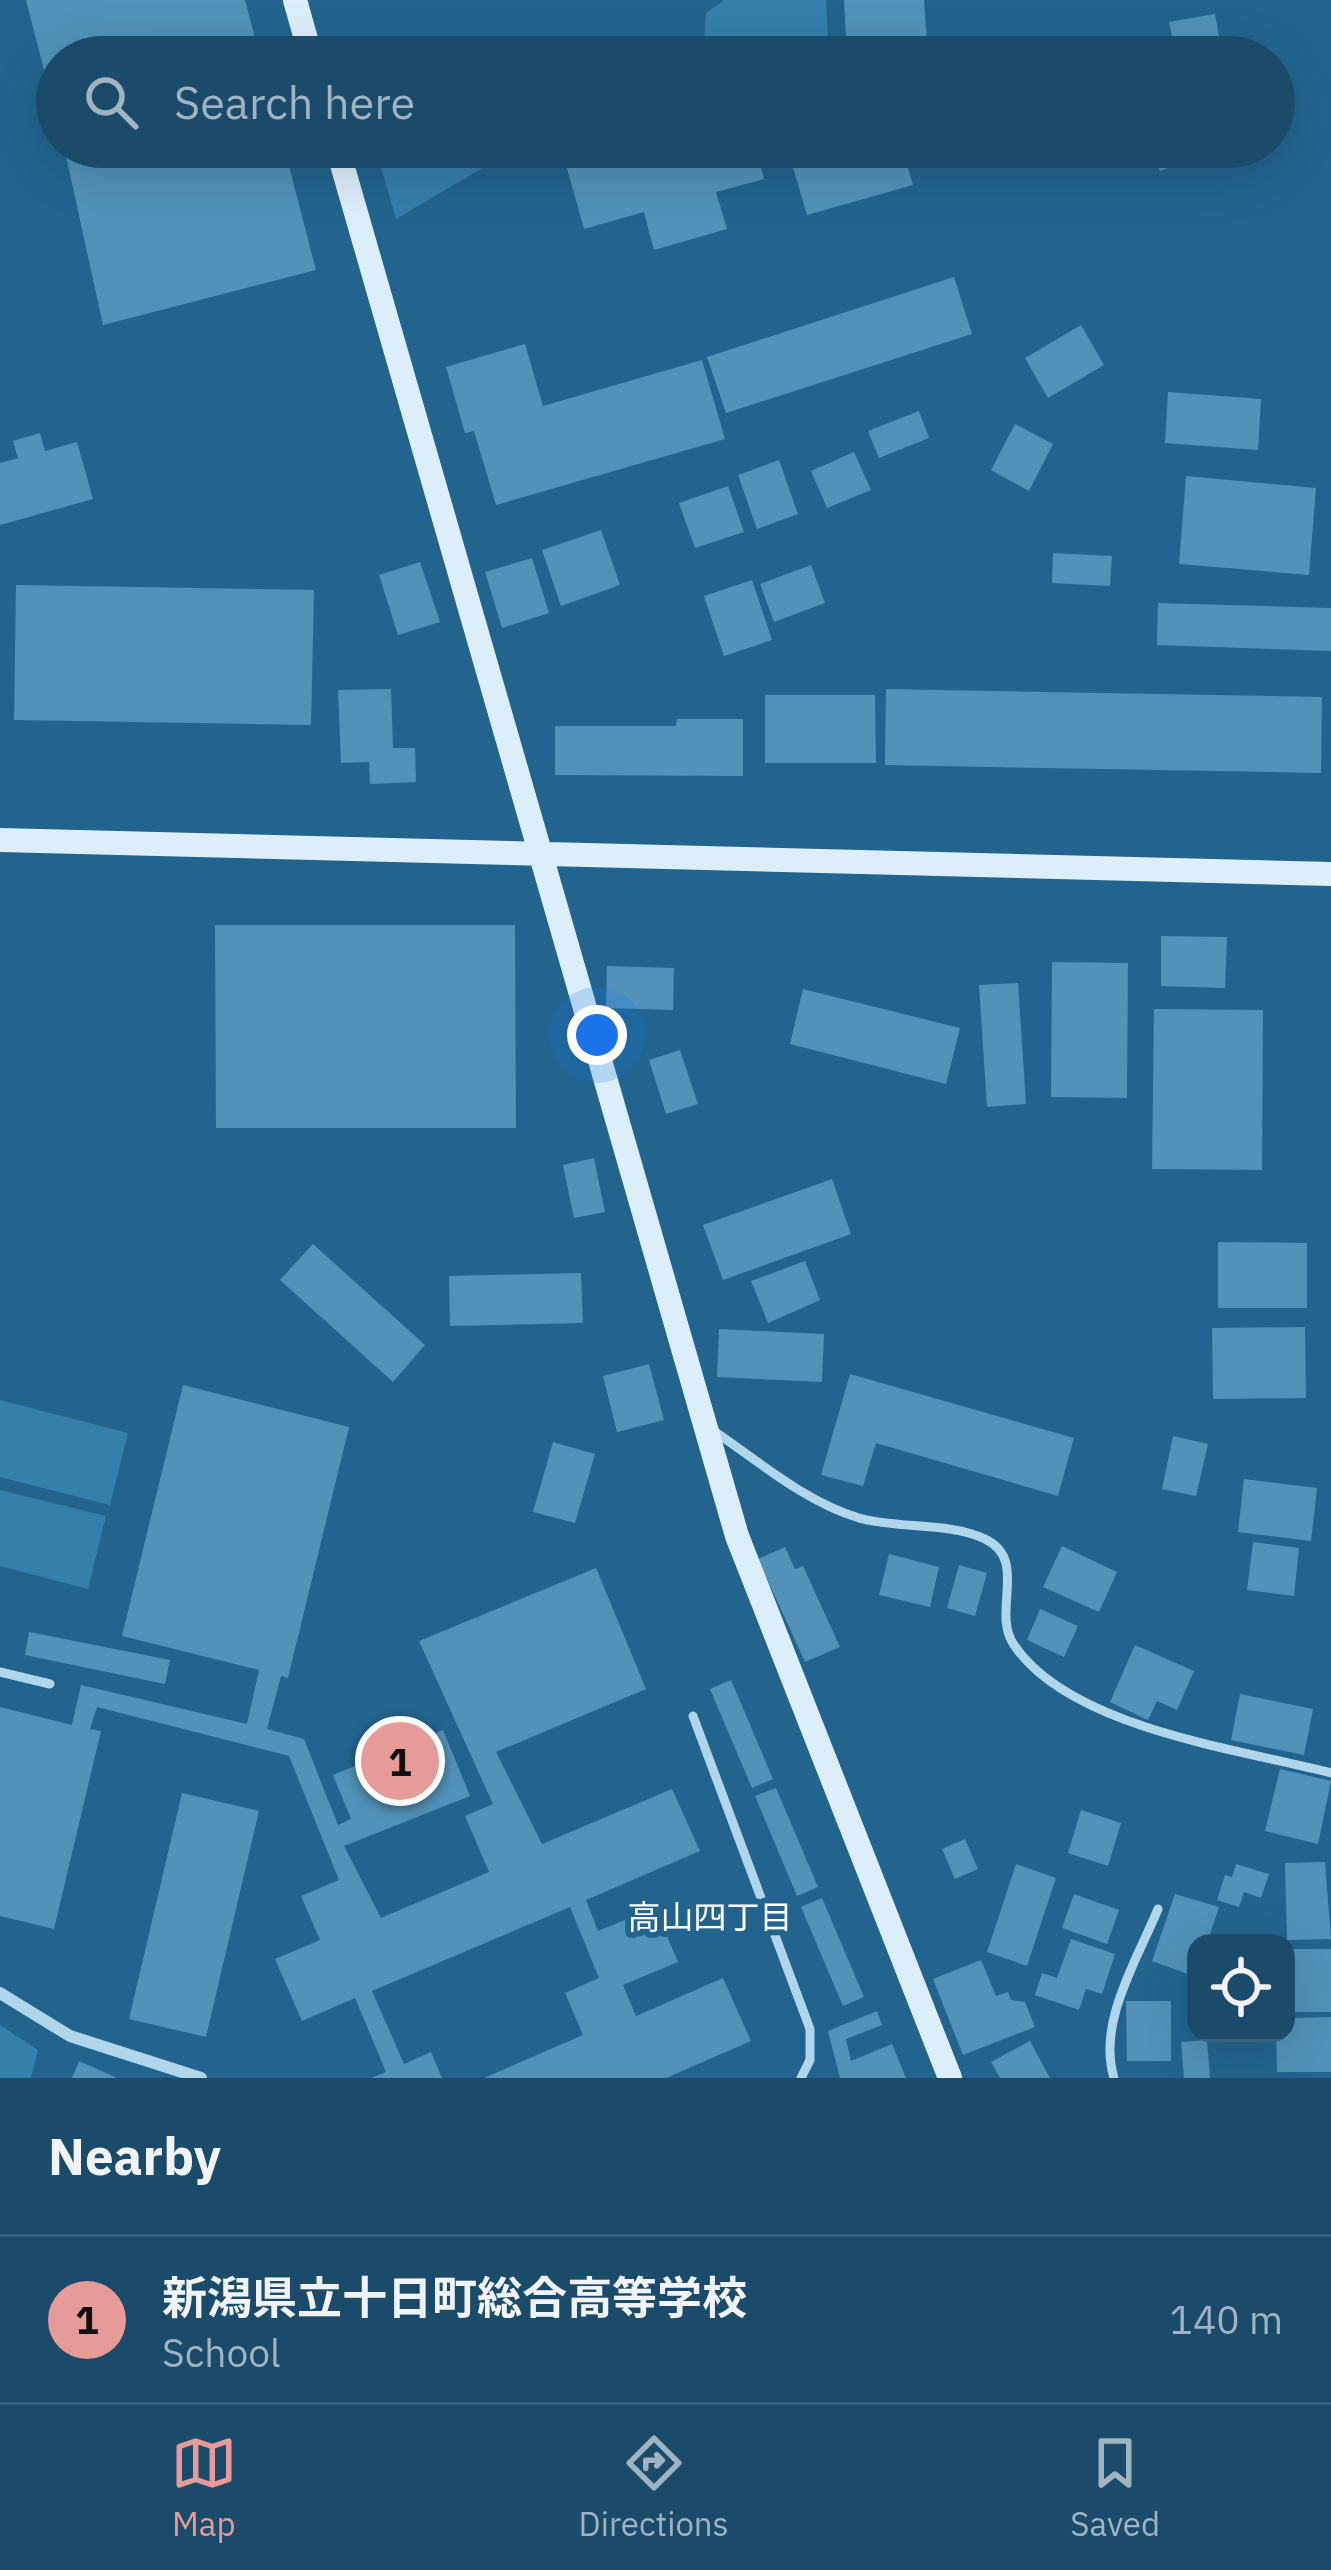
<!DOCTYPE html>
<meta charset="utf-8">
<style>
body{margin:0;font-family:"IBM Plex Sans","Noto Sans JP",sans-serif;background:#275572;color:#f1f3f6}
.controls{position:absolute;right:36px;bottom:36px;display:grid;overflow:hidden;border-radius:24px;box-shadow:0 12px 48px #0002}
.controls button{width:108px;height:108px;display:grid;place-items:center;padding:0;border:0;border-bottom:3px solid #38637e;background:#1a4b6a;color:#f1f3f6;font:60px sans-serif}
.you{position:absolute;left:597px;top:1035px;width:42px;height:42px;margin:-30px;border:9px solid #fff;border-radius:50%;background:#1a73e8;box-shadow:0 0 0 18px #1a73e833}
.badge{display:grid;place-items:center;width:78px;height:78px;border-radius:50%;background:#e69b98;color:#111;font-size:39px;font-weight:700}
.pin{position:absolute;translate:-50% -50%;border:6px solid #fff;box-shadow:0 3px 12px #0006}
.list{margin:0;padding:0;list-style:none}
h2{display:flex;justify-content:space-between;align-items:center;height:156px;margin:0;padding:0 48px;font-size:51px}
h2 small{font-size:39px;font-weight:400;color:#9fb3c1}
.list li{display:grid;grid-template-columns:78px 1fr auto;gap:36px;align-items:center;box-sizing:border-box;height:168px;padding:0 48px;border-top:3px solid #38637e}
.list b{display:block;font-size:45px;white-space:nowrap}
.list p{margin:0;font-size:39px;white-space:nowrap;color:#9fb3c1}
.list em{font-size:39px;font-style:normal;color:#9fb3c1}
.icon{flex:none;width:66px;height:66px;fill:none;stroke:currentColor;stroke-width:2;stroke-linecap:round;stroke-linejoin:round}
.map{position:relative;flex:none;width:1331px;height:2078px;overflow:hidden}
.search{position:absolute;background:#1a4b6a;box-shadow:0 12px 48px #0002;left:36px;right:36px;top:36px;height:132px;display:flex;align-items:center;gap:30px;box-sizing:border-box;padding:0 42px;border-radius:66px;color:#9fb3c1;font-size:45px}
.sheet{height:324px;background:#1a4b6a}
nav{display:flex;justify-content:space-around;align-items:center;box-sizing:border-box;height:168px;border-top:3px solid #38637e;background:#1a4b6a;font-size:33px;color:#9fb3c1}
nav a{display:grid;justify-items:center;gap:6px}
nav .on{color:#e69b98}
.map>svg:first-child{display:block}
.green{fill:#357fab}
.building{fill:#5292b8}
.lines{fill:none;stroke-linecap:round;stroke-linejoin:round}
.lane{stroke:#b0d6ec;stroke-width:9}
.street{stroke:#b0d6ec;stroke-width:12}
.secondary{stroke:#dceef9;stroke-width:24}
.labels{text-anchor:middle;stroke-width:12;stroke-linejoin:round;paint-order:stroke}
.neighbourhood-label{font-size:33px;fill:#fff;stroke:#22648e}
</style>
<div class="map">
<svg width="1331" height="2078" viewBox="0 0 1331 2078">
<rect width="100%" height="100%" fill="#22648e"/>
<!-- green -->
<path class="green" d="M724,0H826L829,57H703L706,13Z
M375,147H518L396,219Z
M0,1400L128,1433L110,1505L0,1477Z
M0,1490L106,1516L88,1589L0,1566Z
M0,2025L38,2050L31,2078H0Z"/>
<!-- building -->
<path class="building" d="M26,0H245L260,57H57L55,113Z
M844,0H924L928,57H847Z
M1215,14L1220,42L1175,50L1169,22Z
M64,147H284L316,270L103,325Z
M561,147H756L764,179L716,192L727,229L654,250L644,212L584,229Z
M815,147H902L913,185L807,215L789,154Z
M1151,147H1221L1160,171Z
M954,277L972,334L726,413L707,357Z
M1081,325L1104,365L1048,398L1025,358Z
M525,344L543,406L702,360L725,439L496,505L474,431L465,433L446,367Z
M1168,392L1261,399L1258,450L1165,443Z
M919,411L929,438L879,458L868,431Z
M1015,424L1053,444L1029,491L991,470Z
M40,433L45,451L77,442L93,499L0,525V463L18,458L13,441Z
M854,452L871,490L827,508L811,471Z
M779,460L798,514L757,529L738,475Z
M1186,476L1316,488L1309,575L1179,564Z
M728,486L744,532L695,548L679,503Z
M601,530L620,585L561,606L542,550Z
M1053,553L1112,556L1110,586L1052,583Z
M532,558L549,613L502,628L485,572Z
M420,562L440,622L398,635L379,575Z
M811,565L825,603L774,622L760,584Z
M752,580L772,640L724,656L704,596Z
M16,585L314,590L311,725L14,720Z
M1158,603L1331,608V651L1157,645Z
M391,689L393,748H415L416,782L370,784L369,762L341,763L338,690Z
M886,689L1322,697L1321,773L885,765Z
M765,695H875L876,763H765Z
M677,719H743V776L555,775V726H676Z
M215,925H515L516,1128H216Z
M1161,936L1227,937L1225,988L1161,986Z
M1052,962L1128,963L1127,1098L1051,1097Z
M607,966L674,968L673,1010L606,1008Z
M1018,983L1026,1104L987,1107L979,985Z
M803,989L960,1028L946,1084L790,1044Z
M1154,1009L1263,1010L1262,1170L1152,1169Z
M680,1050L698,1104L666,1114L649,1060Z
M594,1158L605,1212L574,1218L563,1165Z
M832,1179L851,1234L723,1280L703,1225Z
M1218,1242L1307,1243V1308H1218Z
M313,1244L425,1345L393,1382L280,1280Z
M805,1261L820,1300L768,1323L751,1281Z
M581,1273L583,1323L450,1326L449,1276Z
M1305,1327L1306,1398L1213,1399L1212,1328Z
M719,1329L824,1334L822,1382L717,1377Z
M649,1364L664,1420L617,1432L603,1376Z
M850,1374L1074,1438L1058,1496L876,1443L863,1486L821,1475Z
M183,1385L349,1427L288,1678L281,1676L267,1729L304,1739L338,1825L351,1819L333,1775L443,1730L470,1796L344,1846L381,1918L489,1872L465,1816L493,1804L419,1641L596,1568L646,1689L496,1752L542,1844L672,1789L700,1851L586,1900L598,1931L655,1908L678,1962L623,1985L636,2016L723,1978L751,2041L666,2078H484L583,2035L565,1993L599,1978L570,1907L372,1991L404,2064L431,2052L442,2078H371L386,2072L355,1998L302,2021L275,1959L320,1940L301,1896L339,1880L289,1756L97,1707L90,1729L101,1731L54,1929L0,1916V1707L72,1725L81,1685L247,1724L259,1670L122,1636Z
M1173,1436L1208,1444L1196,1496L1162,1489Z
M553,1442L595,1454L575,1523L533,1512Z
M1244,1479L1317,1488L1311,1541L1238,1532Z
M1253,1542L1299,1548L1294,1596L1247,1590Z
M1062,1546L1117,1572L1099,1612L1043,1587Z
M785,1547L795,1569L803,1566L840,1647L805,1662L758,1559Z
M889,1554L939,1567L930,1607L879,1595Z
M959,1565L987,1573L975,1616L947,1608Z
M1040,1609L1078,1626L1064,1657L1027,1640Z
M29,1632L170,1660L165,1684L25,1655Z
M1135,1645L1194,1671L1177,1710L1157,1701L1148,1720L1110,1702Z
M731,1680L773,1779L752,1788L710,1689Z
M1240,1694L1313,1709L1304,1755L1231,1740Z
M1280,1769L1331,1781L1318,1844L1265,1831Z
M776,1788L818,1887L797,1896L755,1796Z
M182,1793L259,1811L206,2037L129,2019Z
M1081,1810L1121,1823L1108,1866L1068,1853Z
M965,1839L978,1869L955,1879L942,1849Z
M1325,1862L1331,1939L1287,1940L1285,1863Z
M1016,1864L1056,1878L1027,1966L987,1952Z
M1236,1864L1269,1874L1261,1898L1244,1892L1239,1907L1217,1900L1225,1875L1232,1877Z
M1074,1894L1119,1910L1107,1944L1062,1928Z
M1175,1894L1219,1907L1207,1943H1196V1977L1152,1961Z
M822,1898L864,1997L843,2006L801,1907Z
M1071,1939L1115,1954L1102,1994L1086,1989L1079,2010L1035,1995L1042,1973L1057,1978Z
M1286,1949H1331V2012H1286Z
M981,1960L996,1996L1008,1992L1011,2000L1025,2002L1035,2027L963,2055L933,1979Z
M1126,2001H1171V2061H1127Z
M877,2011L882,2025L846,2039L851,2061L892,2044L906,2078H840L828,2031Z
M1331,2017V2072H1277L1276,2033H1286V2018Z
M1207,2040L1210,2078H1184L1181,2042Z
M1030,2041L1050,2078H1000L991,2062Z
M79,2061L117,2078H72Z"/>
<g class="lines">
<!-- lane -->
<path class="lane" d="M711,1429C757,1460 805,1502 859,1518C898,1529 950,1522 985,1539C1029,1560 991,1612 1014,1645C1070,1728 1239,1749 1331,1773
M0,1672L50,1684
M693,1716L810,2029V2060L801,2078
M1114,2078C1097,2023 1137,1960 1158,1909"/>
<!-- street -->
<path class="street" d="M0,1993L70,2036L201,2078"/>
<!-- secondary -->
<path class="secondary" d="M295,0L311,57
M337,147L737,1536L950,2078
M0,840L1331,874"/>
</g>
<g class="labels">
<!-- neighbourhood labels -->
<g class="neighbourhood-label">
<text x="710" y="1929">高山四丁目</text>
</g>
</g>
</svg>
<div class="controls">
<button><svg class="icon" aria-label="locate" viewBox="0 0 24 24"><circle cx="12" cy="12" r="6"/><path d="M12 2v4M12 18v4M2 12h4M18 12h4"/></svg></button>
</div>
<div class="you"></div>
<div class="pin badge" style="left:400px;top:1761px">1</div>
<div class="search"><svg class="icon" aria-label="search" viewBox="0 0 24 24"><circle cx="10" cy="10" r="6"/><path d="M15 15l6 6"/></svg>Search here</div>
</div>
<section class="sheet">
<h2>Nearby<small></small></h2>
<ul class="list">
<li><span class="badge">1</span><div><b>新潟県立十日町総合高等学校</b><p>School</p></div><em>140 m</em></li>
</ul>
</section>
<nav>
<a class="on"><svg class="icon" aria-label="map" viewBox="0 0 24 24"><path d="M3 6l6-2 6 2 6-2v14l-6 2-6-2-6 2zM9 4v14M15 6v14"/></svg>Map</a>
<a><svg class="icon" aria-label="directions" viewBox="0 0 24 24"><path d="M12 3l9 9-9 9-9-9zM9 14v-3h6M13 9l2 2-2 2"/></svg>Directions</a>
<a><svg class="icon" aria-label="saved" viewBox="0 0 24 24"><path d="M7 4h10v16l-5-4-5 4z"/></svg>Saved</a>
</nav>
